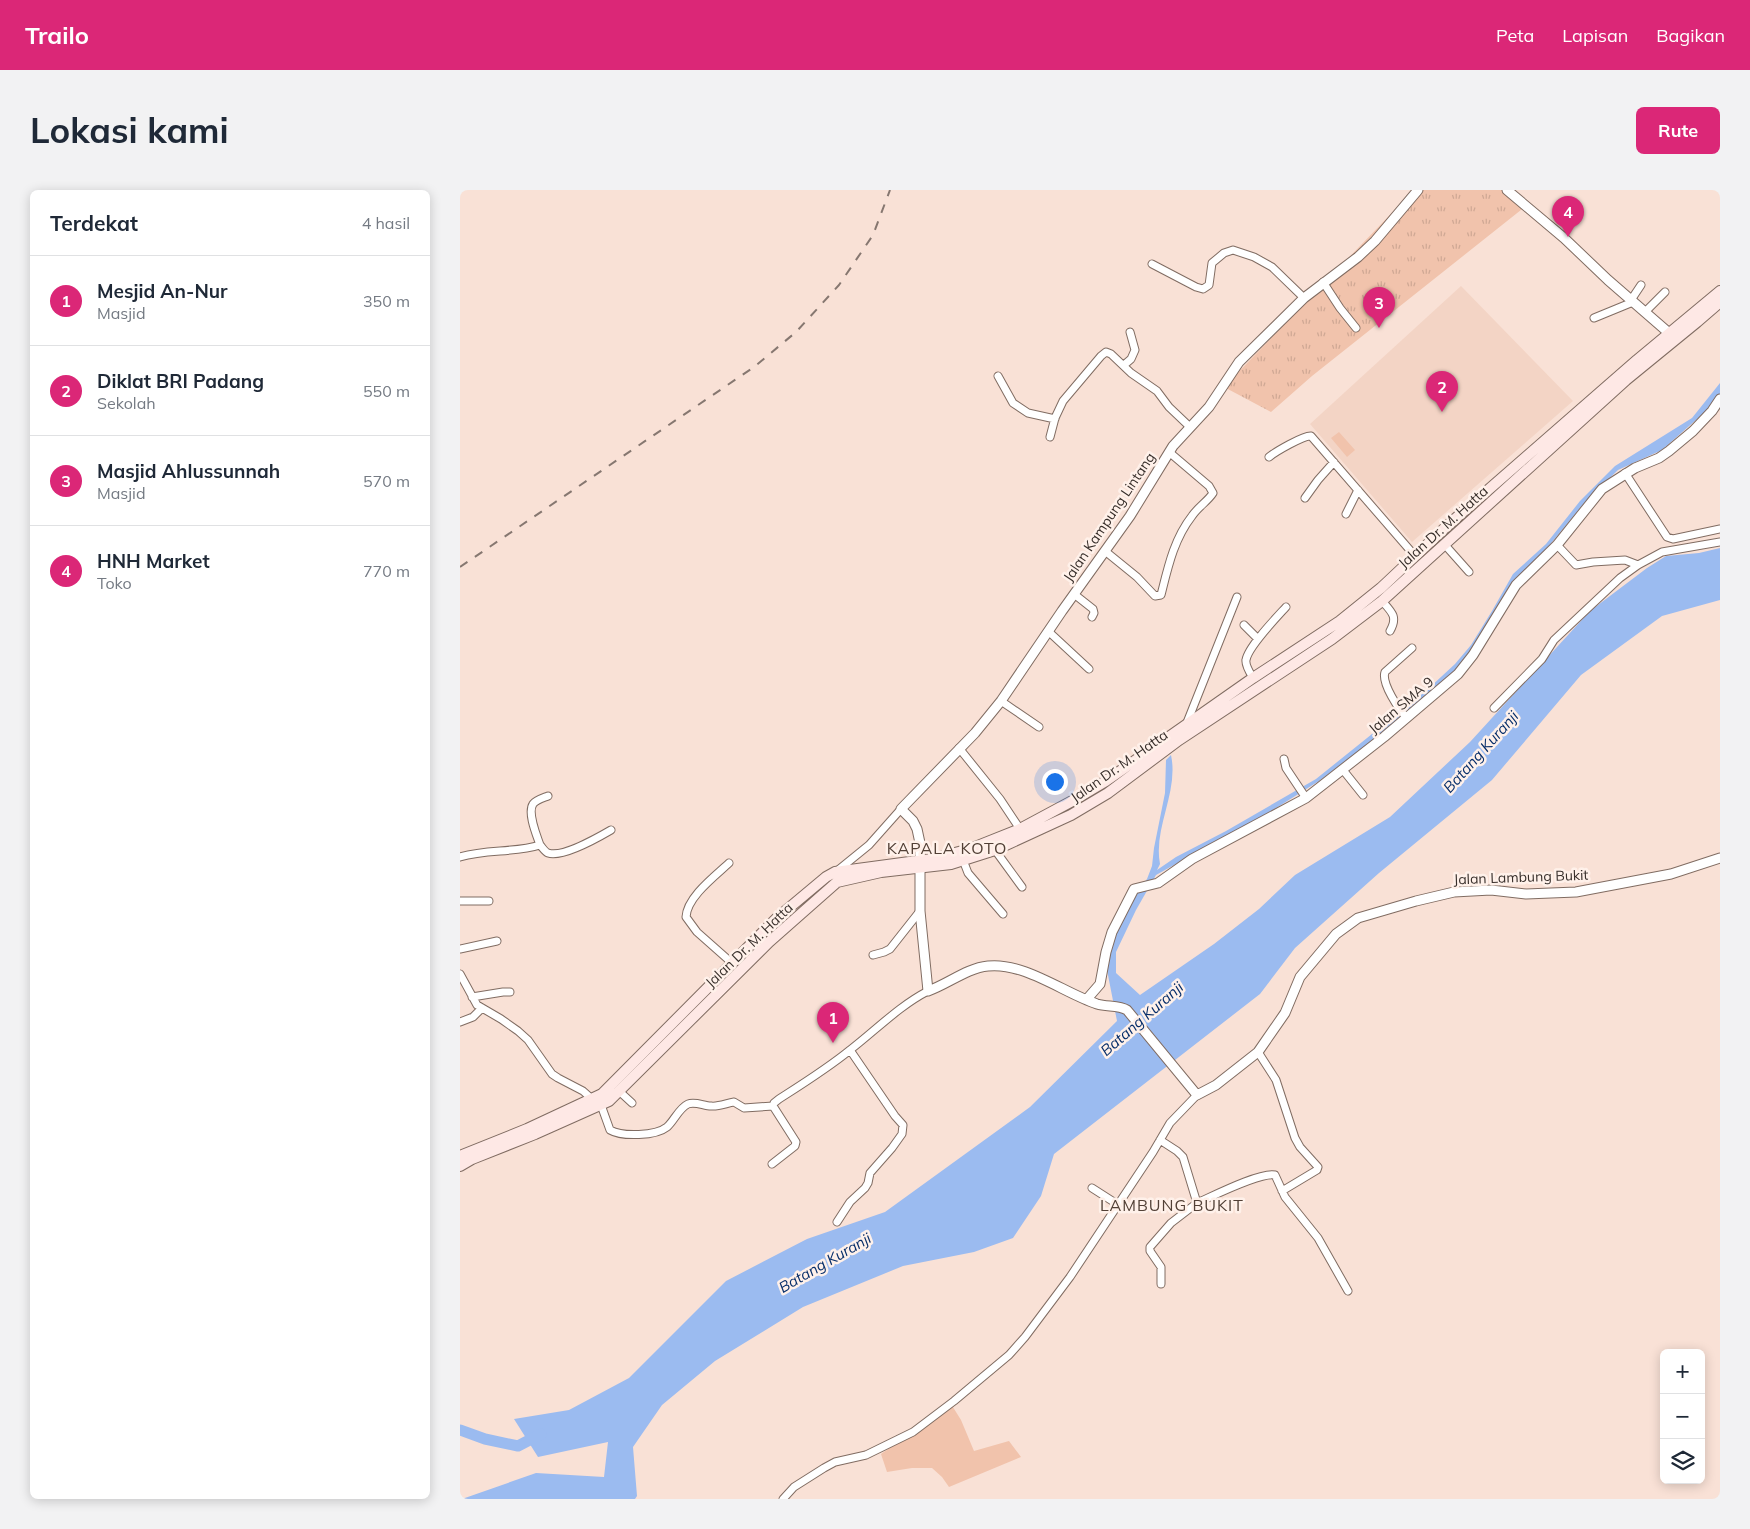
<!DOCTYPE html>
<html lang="id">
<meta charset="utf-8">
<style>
body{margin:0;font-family:Mulish,sans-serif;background:#f2f2f3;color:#1f2937}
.controls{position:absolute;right:15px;bottom:15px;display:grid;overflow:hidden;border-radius:8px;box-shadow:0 2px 12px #0003}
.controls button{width:45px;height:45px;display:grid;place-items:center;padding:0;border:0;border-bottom:1px solid #e0e1e3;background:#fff;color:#1f2937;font:25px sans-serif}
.you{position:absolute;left:594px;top:591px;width:18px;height:18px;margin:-12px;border:4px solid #fff;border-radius:50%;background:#1a73e8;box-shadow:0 0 0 8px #1a73e833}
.badge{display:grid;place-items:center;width:32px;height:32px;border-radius:50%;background:#db2777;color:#fff;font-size:16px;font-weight:700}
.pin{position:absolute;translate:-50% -41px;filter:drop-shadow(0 1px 2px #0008)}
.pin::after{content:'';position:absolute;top:26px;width:18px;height:15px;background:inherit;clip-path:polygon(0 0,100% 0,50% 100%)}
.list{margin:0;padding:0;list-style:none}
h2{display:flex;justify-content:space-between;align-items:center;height:65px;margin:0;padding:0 20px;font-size:21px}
h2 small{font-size:16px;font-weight:400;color:#747a83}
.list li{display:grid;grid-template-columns:32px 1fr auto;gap:15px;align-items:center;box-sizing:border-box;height:90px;padding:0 20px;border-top:1px solid #e0e1e3}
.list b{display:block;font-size:19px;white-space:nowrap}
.list p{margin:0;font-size:16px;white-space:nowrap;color:#747a83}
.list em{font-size:16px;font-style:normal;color:#747a83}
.icon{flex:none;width:28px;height:28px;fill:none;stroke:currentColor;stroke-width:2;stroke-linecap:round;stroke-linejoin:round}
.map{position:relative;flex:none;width:1260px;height:1309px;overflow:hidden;border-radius:8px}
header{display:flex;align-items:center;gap:30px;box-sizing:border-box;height:70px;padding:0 25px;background:#db2777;color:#fff}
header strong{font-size:24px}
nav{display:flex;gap:28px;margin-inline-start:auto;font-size:18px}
.intro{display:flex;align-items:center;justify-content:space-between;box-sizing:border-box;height:120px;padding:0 30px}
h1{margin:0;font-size:35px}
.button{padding:12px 22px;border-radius:8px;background:#db2777;color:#fff;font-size:18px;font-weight:700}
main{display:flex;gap:30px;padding:0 30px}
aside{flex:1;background:#fff;border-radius:8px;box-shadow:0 2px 12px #0003}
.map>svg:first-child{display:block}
.built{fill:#f3d4c5}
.grass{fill:#f1c3ac}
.park{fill:url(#park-tufts)}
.water{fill:#9bbbf0}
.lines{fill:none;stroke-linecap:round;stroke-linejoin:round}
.river{stroke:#9bbbf0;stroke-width:11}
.minor-casing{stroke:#806c62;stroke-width:9}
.tertiary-casing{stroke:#806c62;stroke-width:11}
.secondary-casing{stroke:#806c62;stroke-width:12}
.minor{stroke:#fff;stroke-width:7}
.tertiary{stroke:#fff;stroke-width:9}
.secondary{stroke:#fee8e5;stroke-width:10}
.rail{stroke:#867770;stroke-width:2;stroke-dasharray:9 9;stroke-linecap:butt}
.labels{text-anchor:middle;stroke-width:5;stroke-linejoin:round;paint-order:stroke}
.street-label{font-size:14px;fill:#372e2a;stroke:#fff1ea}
.water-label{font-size:15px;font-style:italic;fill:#062d69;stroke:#fff1ea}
.quarter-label{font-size:16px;letter-spacing:1px;fill:#524036;stroke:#fff1ea}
</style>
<header>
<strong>Trailo</strong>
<nav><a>Peta</a><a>Lapisan</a><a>Bagikan</a></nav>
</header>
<div class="intro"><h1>Lokasi kami</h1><a class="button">Rute</a></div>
<main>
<aside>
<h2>Terdekat<small>4 hasil</small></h2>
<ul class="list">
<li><span class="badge">1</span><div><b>Mesjid An-Nur</b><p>Masjid</p></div><em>350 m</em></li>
<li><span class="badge">2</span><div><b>Diklat BRI Padang</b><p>Sekolah</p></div><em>550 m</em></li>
<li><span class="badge">3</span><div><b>Masjid Ahlussunnah</b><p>Masjid</p></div><em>570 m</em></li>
<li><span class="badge">4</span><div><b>HNH Market</b><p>Toko</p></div><em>770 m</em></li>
</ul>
</aside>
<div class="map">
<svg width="1260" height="1309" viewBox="0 0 1260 1309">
<defs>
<pattern id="park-tufts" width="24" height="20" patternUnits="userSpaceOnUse" patternTransform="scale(1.25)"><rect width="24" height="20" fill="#f1c3ac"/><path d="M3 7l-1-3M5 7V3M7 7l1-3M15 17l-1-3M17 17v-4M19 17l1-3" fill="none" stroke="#cfa894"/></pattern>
</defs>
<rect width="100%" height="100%" fill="#f9e1d6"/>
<!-- built -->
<path class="built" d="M1001,96L1113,211L952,352L850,234Z"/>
<!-- grass -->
<path class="grass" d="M879,242L895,260L887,267L871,248Z
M491,1214L501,1230L514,1261L549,1251L561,1267L489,1297L482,1287L472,1278H452L427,1282L421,1264Z"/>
<!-- park -->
<path class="park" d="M954,0H1049L1066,16L852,186L811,222L764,197Z"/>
<!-- water -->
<path class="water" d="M1260,193V203L1245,222L1202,260L1158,280L1125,312L1088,357L1059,387L1027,440L995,484L921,544L859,591L813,620L696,685L676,720L656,762V783L680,805L754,754L799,719L835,685L930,627L1010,552L1130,421L1187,378L1206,366L1239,363L1260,358V410L1202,426L1121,485L1032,590L919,683L835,758L800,804L594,964L581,1006L553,1048L514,1062L443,1076L343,1117L255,1171L202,1215L173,1257L177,1306L175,1309H2L76,1283L144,1287L148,1252L78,1267L54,1229L109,1220L169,1188L266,1091L347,1049L425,1022L570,917L657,831L646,775L652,750L679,699L687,689L692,676L694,658L705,603L706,570L711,565C719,602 693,638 700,674L697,680L716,667L766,641L856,589L968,499L995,474L1011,455L1032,421L1053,384L1086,354L1120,311L1155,276L1232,228Z"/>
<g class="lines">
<!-- river -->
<path class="river" d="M0,1240L25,1249L58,1256L81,1244"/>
<!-- minor casing -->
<g class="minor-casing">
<path id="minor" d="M692,74L736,97L743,99L749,95L752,73L764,63L773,60L794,67L812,77L844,108
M863,92L880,118L896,138
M1171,110L1181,95
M1185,122L1205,102
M1134,128L1173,112
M664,175L671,169L675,160L670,142
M538,186L553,213L568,223L595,229
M590,247L595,228L603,211L641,166L646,162L651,164L671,183L697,201L709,217L730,237
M809,267C815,262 844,245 851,246L955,366
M1165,283L1207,347L1213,349L1260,339
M845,308L858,290L874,272
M886,324L898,300
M985,355L1009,382
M1097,355L1116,375L1133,372L1165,370L1178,375
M645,361L677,387L695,406L701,405C708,377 714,349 732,326C738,317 748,311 753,303L749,296L709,262
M614,404L633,419L634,423L632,427
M922,411C932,422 938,427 930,441
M784,435L798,449
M588,441L629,479
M793,488C790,483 785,475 786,470C788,457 816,428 826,417
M541,511L579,537
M1034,518L1082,469L1094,450L1160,388L1178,375L1202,362L1260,352
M947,528C939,520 921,493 925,482L952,458
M726,535L777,407
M499,558L540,609L560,639
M824,569L826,578L846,608
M883,580L903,605
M80,655C77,646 67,623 73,614C76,610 83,608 88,606
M535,660L562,697
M0,667C26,659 54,663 80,655C82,657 85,662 88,663C102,668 139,647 151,640
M503,670L508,683L543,724
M269,673C255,686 227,707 226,727L237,742L272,773
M377,681L409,655L441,619
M0,711H29
M0,759L37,751
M413,765L424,762L430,759L460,721
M0,784L17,815L41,829L58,841L68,850L92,884L98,888L123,901L132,909
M12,807L43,802H50
M0,832L13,827L22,818
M798,862L816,890L835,948L840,957L858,977L857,980L822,1001
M159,901L172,913
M141,915L150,940C162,947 196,946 207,937C214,931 219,918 228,914C235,911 244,916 251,916C258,917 267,913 274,912L284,918L313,916L314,913L319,909C344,893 368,878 390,860C416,840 439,816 468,801
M700,950L717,961L723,967L737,1013L711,1033L690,1057V1061L701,1077V1094
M312,974L335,956L336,952L313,916
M632,998L657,1014
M737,1013C753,1006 800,982 815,985L825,1007L858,1048L888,1101
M377,1032L390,1012L405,998L408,993L410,983L432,958L442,944L443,935L435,926L390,860
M323,1309L334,1297L364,1278L375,1272L406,1265L453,1242L494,1211L549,1165L565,1147L610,1087L693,962L710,933L737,905"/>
</g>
<!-- tertiary casing -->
<g class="tertiary-casing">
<path id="tertiary" d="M958,0L915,51L898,67L844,108L779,172L749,217L713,256L670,326L602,421L541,511L515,543L441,619L453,631L457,639L460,653V721L468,801C488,794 507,778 528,776C564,772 604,803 637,814C647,817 659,815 667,820L737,905L756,895L798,862L825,823L840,787L876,744L898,728L956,711L994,702L1031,700L1066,704L1116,702L1211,684L1260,668
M1047,0L1104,48L1148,90L1209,143
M627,809L640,794L646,762L652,742L674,699L698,693L732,669L846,608L924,547L998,484L1013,465L1056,395L1097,355L1142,299L1175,278L1199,268L1209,261L1233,241L1252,221L1260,209"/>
</g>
<!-- secondary casing -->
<g class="secondary-casing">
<path id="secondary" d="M0,966L67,939L142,904L317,728L366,687L375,682L472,669L510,659L560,639L614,610L646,591L793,488L880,431L921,398L988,335L1177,170L1260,101
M0,976L12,969L75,944L149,911L309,752L377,692L421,682L491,674L535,660L611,625L648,603L719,550L872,449L922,411L1166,190L1237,132L1260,112"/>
</g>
<!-- minor -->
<use href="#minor" class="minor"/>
<!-- tertiary -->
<use href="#tertiary" class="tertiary"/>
<!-- secondary -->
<use href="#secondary" class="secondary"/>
<!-- rail -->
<path class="rail" d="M0,377L294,177L336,142L379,95L413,45L430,0"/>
</g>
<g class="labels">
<!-- street labels -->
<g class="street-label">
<text transform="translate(649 327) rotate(-56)" y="5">Jalan Kampung Lintang</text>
<text transform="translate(983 337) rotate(-42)" y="5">Jalan Dr. M. Hatta</text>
<text transform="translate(941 515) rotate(-40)" y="5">Jalan SMA 9</text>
<text transform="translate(659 576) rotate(-35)" y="5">Jalan Dr. M. Hatta</text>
<text transform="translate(1061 687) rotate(-2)" y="5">Jalan Lambung Bukit</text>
<text transform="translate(289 755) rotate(-44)" y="5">Jalan Dr. M. Hatta</text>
</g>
<!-- water labels -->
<g class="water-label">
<text transform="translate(1021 562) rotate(-48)" y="5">Batang Kuranji</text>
<text transform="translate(682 829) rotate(-41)" y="5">Batang Kuranji</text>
<text transform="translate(365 1073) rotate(-30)" y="5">Batang Kuranji</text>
</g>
<!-- quarter labels -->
<g class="quarter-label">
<text x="487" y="664">KAPALA KOTO</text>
<text x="712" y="1021">LAMBUNG BUKIT</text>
</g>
</g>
</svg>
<div class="controls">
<button>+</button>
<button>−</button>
<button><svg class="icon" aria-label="layers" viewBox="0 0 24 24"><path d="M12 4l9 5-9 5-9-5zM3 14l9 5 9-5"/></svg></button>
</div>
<div class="you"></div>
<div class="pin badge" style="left:373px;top:853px">1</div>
<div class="pin badge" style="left:982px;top:222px">2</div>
<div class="pin badge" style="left:919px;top:138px">3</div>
<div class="pin badge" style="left:1108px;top:47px">4</div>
</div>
</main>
